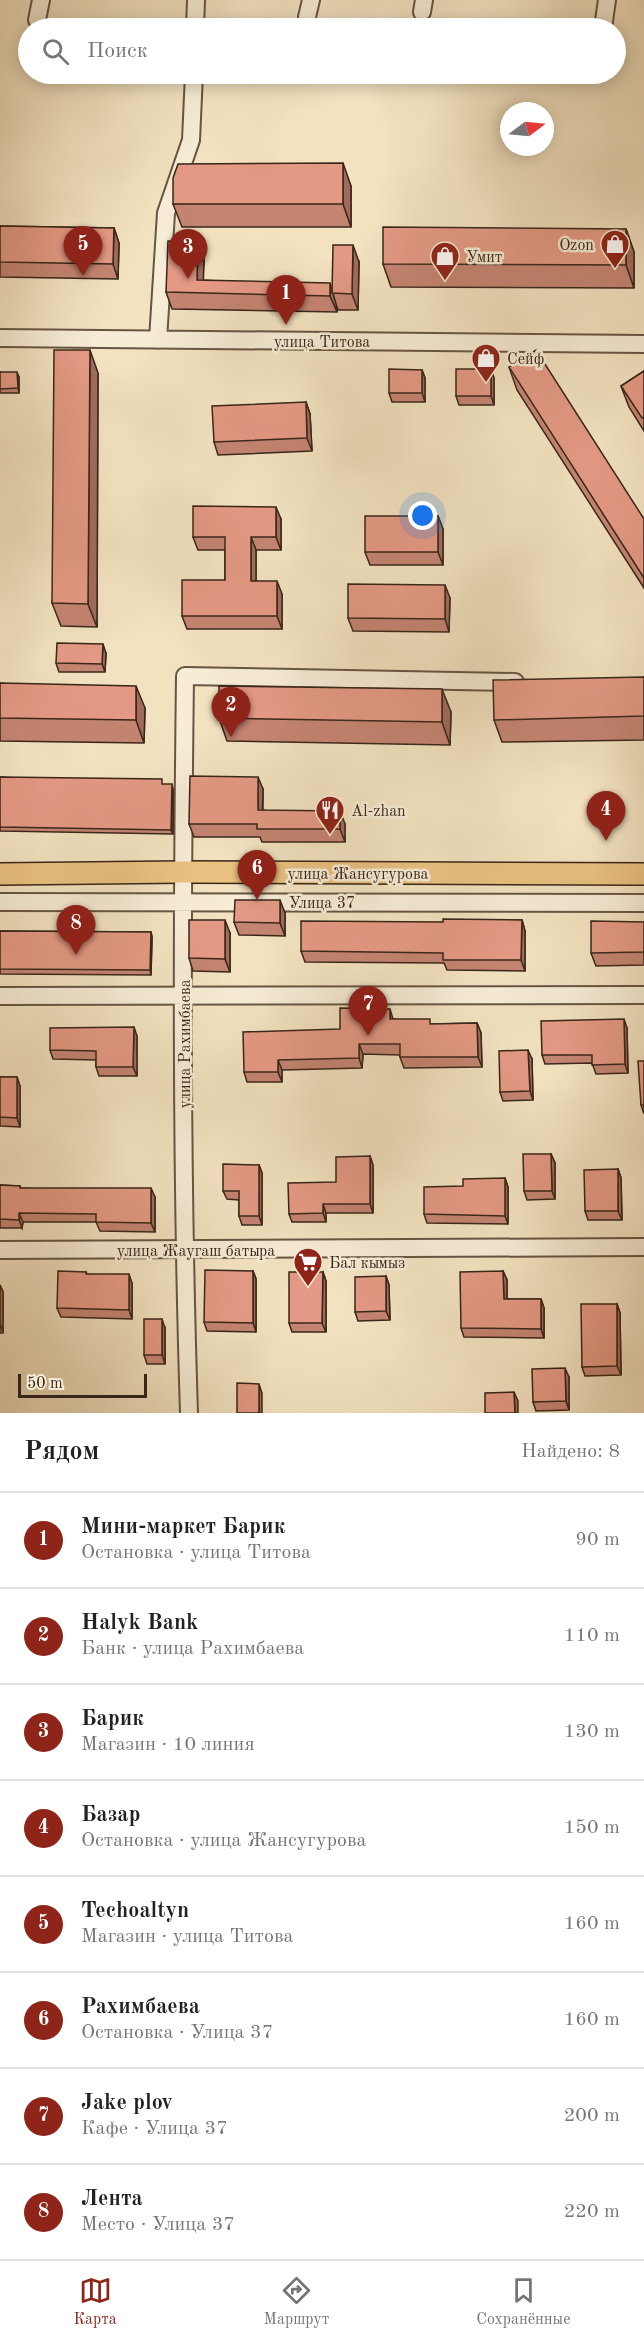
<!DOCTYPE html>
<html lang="ru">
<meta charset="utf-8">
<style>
body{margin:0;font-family:"Old Standard TT",serif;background:#f6f6f6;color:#202124}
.compass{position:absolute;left:500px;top:102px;width:54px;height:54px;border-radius:50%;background:#fff;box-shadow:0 3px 15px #0003;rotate:74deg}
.scale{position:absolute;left:18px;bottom:15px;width:129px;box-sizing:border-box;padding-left:6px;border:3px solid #392619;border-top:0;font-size:16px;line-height:21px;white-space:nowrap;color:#392619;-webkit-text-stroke:4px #f7ecd6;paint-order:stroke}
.you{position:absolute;left:423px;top:516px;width:21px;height:21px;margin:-15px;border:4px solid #fff;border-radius:50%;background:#1a73e8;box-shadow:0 0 0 9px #1a73e833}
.badge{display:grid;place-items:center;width:39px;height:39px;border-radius:50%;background:#8f2418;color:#fff;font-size:20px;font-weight:700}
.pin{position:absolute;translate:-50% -50px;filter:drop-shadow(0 2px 3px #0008)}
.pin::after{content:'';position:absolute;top:32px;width:21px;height:18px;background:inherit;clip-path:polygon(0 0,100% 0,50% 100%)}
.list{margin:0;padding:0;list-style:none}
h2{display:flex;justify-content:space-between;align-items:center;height:78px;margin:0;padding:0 24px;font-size:26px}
h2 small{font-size:20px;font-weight:400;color:#757577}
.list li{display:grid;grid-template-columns:39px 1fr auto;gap:18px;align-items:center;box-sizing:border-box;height:96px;padding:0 24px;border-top:2px solid #e0e0e0}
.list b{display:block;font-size:22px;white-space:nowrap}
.list p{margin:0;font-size:20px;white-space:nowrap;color:#757577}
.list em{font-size:20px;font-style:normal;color:#757577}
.icon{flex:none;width:33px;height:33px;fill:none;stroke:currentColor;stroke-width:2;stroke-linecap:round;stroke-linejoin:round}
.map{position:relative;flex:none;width:644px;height:1413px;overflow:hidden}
.search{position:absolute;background:#fff;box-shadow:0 3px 15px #0003;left:18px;right:18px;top:18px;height:66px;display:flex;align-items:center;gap:15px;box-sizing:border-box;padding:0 21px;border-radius:33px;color:#757577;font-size:22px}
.sheet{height:846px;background:#fff}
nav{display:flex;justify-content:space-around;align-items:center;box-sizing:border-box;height:84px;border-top:2px solid #e0e0e0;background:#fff;font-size:16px;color:#757577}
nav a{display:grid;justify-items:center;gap:3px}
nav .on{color:#8f2418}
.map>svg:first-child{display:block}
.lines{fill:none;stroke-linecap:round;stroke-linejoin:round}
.minor-casing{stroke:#675543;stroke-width:20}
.major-casing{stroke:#392619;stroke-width:24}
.minor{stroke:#f7ecd6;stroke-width:16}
.major{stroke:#e9c180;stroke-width:21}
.wall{fill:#c48472;stroke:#392619;stroke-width:1.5}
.shaded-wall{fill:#a06b5c;stroke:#392619;stroke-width:1.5}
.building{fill:#e49984;stroke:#392619;stroke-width:1.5}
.labels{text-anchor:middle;stroke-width:5;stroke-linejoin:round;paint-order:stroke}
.poi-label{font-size:16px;fill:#392619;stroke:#f7ecd6;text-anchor:start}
.street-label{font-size:16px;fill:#392619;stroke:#f7ecd6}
</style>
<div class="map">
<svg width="644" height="1413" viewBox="0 0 644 1413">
<rect width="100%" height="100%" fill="#f2e2c0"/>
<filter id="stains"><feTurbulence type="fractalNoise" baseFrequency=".00333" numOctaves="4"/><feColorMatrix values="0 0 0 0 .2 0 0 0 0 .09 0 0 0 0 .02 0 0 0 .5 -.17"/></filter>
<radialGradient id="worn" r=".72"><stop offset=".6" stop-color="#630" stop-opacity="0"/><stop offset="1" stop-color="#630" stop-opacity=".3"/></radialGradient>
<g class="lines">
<!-- minor casing -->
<g class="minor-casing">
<path id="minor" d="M422,12L424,0
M307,17L311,0
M37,20L41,0
M195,28L196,0
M603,28L607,0
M0,338L644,344
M158,340L166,213L191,140L194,74
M0,902L644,903
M0,996L644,995
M0,1250L644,1247
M189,1413C181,1167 182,922 185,676L515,682"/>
</g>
<!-- major casing -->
<g class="major-casing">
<path id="major" d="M0,874L183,872L644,874"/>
</g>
<!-- minor -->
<use href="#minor" class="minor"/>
<!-- major -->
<use href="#major" class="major"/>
</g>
<!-- wall -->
<path class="wall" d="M351,186V227H182L173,204Z
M0,226L114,228L119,243L118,279L0,277Z
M626,229L634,252V288L391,287L383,264Z
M204,259L203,280L332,290L359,262L358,310H338L336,304L337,312L172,309L166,292Z
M509,367L644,519V588L517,390Z
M491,369L494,378V405H459L456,396Z
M422,370L425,378V402H392L389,393Z
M644,371V431L629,407L621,386Z
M0,372L19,377V393H0Z
M98,373L97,627L61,626L52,603Z
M306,402L310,414L312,451L218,455L214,442Z
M438,516L443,529V565H370L365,552Z
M281,519V550H256V581L282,594V629H187L182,616L225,580V550H198L193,537Z
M450,598L449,632L353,631L348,618Z
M106,653L105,672H59L56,663Z
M644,677V740L502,742L494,720Z
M0,683L145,708L144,743L0,741Z
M451,712L450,745L227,741L219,718Z
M0,777L173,789V834L0,831Z
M263,789V810L345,824V842H262L260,837H194L189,824Z
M285,913V936L239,935L234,922Z
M522,920L525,931V971L447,970L444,963L305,962L301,951L443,922Z
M644,922V965L596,966L591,953Z
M0,931L151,932L152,937L151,975L0,974Z
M230,933V972L193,971L189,958Z
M393,1019L432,1024L477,1023L481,1033L482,1067L404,1068L400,1057V1055L363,1054L362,1068L282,1070V1082H247L244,1072Z
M627,1028L628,1073L596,1074L592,1063L545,1064L542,1055Z
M137,1036V1076H99L96,1067V1060L53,1059L50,1050Z
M532,1059L533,1100L503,1101L500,1092Z
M644,1061V1114L641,1105Z
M0,1077H17L20,1086V1127L0,1126Z
M551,1154L555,1163V1199L527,1200L524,1191Z
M370,1156L373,1165V1213H326V1222H292L289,1214L336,1182Z
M259,1165L262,1173V1225H242L239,1216V1200L227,1199L223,1191Z
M618,1169L621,1178L622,1220H588L585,1211Z
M505,1178L508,1187V1224L427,1223L424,1214L463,1186Z
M0,1185L20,1186L21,1188L155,1197V1232L100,1231L96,1222H23L22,1228H0Z
M253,1271L256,1279V1332L207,1331L204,1322Z
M503,1271L507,1280V1299H541L544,1308V1338L464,1337L461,1328Z
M86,1272L87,1274L132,1283V1319L61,1317L57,1308Z
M323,1272L326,1281V1332H292L289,1323Z
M386,1276L389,1285L390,1320L358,1321L355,1312Z
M0,1285L3,1292V1333H0Z
M617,1304L620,1313L621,1375L585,1376L582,1367Z
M165,1328V1364H147L144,1355Z
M569,1377V1410L536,1411L533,1402Z"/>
<!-- shaded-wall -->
<path class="shaded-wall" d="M343,163L351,186V227L343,204Z
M114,228L119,243L118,279L113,264Z
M626,229L634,252V288L626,265Z
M198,242L204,259L203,293L197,280Z
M353,245L359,262L358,310L352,294Z
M330,283L336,304L337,312L330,296Z
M90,350L98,373L97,627L88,604Z
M491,369L494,378V405L491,396Z
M422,370L425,378V402L422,393Z
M17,372L19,377V393L18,388Z
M306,402L310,414L312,451L307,438Z
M276,507L281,519V550L276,537Z
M438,516L443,529V565L438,552Z
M251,537L256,550V594L251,581Z
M277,581L282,594V629L277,616Z
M445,585L450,598L449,632L445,619Z
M103,644L106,653L105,672L102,664Z
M136,686L145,708L144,743L136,720Z
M442,689L451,712L450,745L442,722Z
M258,777L263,789L262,823L258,810Z
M172,784L173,789V834L171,830Z
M340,811L345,824V842L340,829Z
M280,900L285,913V936L280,923Z
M225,920L230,933V972L225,959Z
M522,920L525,931V971L521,960Z
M151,932L152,937L151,975L150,970Z
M390,1009L393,1019V1030L390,1019Z
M624,1019L627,1028L628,1073L625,1064Z
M477,1023L481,1033L482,1067L478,1057Z
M134,1027L137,1036V1076L133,1067Z
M359,1044L363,1054L362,1068L359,1058Z
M528,1050L532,1059L533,1100L530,1091Z
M278,1060L282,1070V1082L278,1072Z
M17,1077L20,1086V1127L17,1118Z
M551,1154L555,1163V1199L552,1191Z
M370,1156L373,1165V1213L370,1204Z
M259,1165L262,1173V1225L259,1216Z
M618,1169L621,1178L622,1220L618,1211Z
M505,1178L508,1187V1224L505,1216Z
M151,1188L155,1197V1232L151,1223Z
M323,1204L326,1213V1222L323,1213Z
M19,1213L23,1222L22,1228L19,1220Z
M253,1271L256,1279V1332L253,1323Z
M503,1271L507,1280V1308L504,1299Z
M323,1272L326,1281V1332L322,1323Z
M129,1274L132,1283V1319L129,1310Z
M386,1276L389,1285L390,1320L386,1311Z
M0,1285L3,1292V1333L0,1324Z
M541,1299L544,1308V1338L541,1329Z
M617,1304L620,1313L621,1375L617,1366Z
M162,1319L165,1328V1364L162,1355Z
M565,1368L569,1377V1410L566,1401Z
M259,1384L262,1393V1413H259Z
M514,1392L518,1401V1413H515Z"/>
<!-- building -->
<path class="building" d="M343,163V204H173V178L178,164Z
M0,226L114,228L113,264L0,262Z
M383,227L626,229V265L383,264Z
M168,241L198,242L197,280L330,283V296L166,292Z
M333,245H353L352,294L332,293Z
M54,350H90L88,604L52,603Z
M536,350L644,519V578L509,367Z
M389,369L422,370V393H389Z
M456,369H491V396H456Z
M644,371V417L642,418L621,386Z
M0,372H17L18,388L0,389Z
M306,402L307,438L214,442L212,406Z
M193,506L276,507V537H251V581H277V616H182V580H225V537H193Z
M365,516H438V552H365Z
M348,584L445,585V619L348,618Z
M57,643L103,644L102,664L56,663Z
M644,677V716L494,720L493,680Z
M0,683L136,686V720L0,718Z
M219,686L442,689V722L219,718Z
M190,776L258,777V810L340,811V829H257V824H189Z
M0,777L162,779V784H172L171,830L0,827Z
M235,900H280V923L234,922Z
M443,919L522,920L521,960H443V953L301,951V921L443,922Z
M189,920H225V959L189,958Z
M591,921L644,922V952L591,953Z
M0,931L151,932L150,970L0,969Z
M340,1008L390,1009V1019H430V1024L477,1023L478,1057H400V1044H359V1058L278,1060V1072H244L243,1032L340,1029Z
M624,1019L625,1064L592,1065V1055H542L541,1021Z
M134,1027L133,1067H96V1051L50,1050V1028Z
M528,1050L530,1091L500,1092L499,1051Z
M638,1061H644V1105H641Z
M0,1077H17V1118L0,1117Z
M523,1154H551L552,1191H524Z
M370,1156V1204H323V1213L289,1214L288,1183L336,1182V1157Z
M223,1164L259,1165V1216H239V1191H223Z
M618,1169V1211H585L584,1170Z
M505,1178V1216L424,1214V1187L463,1186V1179Z
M0,1185L20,1186V1188H151V1223L96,1222V1214L19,1213V1220L0,1219Z
M205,1270L253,1271V1323L204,1322Z
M58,1271L86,1272V1274H129V1310L57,1308Z
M503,1271L504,1299H541V1329L461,1328L460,1272Z
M289,1272H323L322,1323H289Z
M386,1276V1311L355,1312V1277Z
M581,1304H617V1366L582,1367Z
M144,1319H162V1355H144Z
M565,1368L566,1401L533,1402L532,1369Z
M237,1383L259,1384V1413H237Z
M514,1392L515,1413H485V1393Z"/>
<!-- icons -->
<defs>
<g id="shop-pin" transform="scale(1.5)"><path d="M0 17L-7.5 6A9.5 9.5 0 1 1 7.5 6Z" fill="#8f2418" stroke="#f7ecd6"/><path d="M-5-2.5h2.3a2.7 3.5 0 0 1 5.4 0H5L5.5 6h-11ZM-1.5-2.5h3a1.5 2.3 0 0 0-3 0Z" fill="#fff"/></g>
<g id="restaurant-pin" transform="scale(1.5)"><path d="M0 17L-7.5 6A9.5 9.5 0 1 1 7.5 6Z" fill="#8f2418" stroke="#f7ecd6"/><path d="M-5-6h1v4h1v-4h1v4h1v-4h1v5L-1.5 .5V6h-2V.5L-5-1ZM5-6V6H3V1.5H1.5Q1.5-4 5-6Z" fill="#fff"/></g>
<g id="supermarket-pin" transform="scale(1.5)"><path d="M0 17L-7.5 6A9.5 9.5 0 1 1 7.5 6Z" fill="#8f2418" stroke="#f7ecd6"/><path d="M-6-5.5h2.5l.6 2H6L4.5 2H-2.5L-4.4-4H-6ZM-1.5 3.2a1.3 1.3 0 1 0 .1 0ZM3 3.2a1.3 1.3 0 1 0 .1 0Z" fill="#fff"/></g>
</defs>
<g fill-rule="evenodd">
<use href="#shop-pin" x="615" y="244"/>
<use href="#shop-pin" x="445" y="256"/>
<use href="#shop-pin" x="486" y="358"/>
<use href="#restaurant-pin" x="330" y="810"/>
<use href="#supermarket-pin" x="308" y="1262"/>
</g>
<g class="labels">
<!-- poi labels -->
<g class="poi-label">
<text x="594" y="250" text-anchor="end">Ozon</text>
<text x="466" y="262">Умит</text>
<text x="507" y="364">Сейф</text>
<text x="351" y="816">Al-zhan</text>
<text x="329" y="1268">Бал кымыз</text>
</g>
<!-- street labels -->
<g class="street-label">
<text x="322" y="347">улица Титова</text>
<text x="358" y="879">улица Жансугурова</text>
<text x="322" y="908">Улица 37</text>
<text transform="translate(184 1044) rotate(-90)" y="6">улица Рахимбаева</text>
<text x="196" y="1256">улица Жаугаш батыра</text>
</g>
</g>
<rect width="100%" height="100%" filter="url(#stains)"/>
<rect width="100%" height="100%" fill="url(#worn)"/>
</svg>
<svg class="compass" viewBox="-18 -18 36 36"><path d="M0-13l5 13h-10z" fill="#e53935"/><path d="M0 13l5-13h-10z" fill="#757577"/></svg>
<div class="scale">50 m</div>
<div class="you"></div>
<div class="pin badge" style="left:286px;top:325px">1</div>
<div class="pin badge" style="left:231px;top:737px">2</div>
<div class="pin badge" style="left:188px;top:279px">3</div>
<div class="pin badge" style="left:606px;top:841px">4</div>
<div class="pin badge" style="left:83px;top:276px">5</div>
<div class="pin badge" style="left:257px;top:900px">6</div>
<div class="pin badge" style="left:368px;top:1036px">7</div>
<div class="pin badge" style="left:76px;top:955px">8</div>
<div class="search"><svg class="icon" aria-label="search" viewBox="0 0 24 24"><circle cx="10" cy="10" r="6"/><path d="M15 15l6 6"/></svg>Поиск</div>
</div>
<section class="sheet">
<h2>Рядом<small>Найдено: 8</small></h2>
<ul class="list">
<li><span class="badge">1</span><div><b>Мини-маркет Барик</b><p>Остановка · улица Титова</p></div><em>90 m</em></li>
<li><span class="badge">2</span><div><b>Halyk Bank</b><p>Банк · улица Рахимбаева</p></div><em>110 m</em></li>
<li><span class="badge">3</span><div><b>Барик</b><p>Магазин · 10 линия</p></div><em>130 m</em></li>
<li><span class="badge">4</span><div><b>Базар</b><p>Остановка · улица Жансугурова</p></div><em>150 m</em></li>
<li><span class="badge">5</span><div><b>Techoaltyn</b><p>Магазин · улица Титова</p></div><em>160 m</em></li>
<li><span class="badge">6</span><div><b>Рахимбаева</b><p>Остановка · Улица 37</p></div><em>160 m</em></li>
<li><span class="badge">7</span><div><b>Jake plov</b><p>Кафе · Улица 37</p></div><em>200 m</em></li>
<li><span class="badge">8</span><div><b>Лента</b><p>Место · Улица 37</p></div><em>220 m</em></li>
</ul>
</section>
<nav>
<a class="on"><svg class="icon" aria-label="map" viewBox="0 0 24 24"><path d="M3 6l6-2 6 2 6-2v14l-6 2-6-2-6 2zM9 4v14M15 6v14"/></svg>Карта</a>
<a><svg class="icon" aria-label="directions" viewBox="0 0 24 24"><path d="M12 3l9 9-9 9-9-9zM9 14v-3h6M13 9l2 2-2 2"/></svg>Маршрут</a>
<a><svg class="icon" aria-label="saved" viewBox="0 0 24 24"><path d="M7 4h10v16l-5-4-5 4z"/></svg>Сохранённые</a>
</nav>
